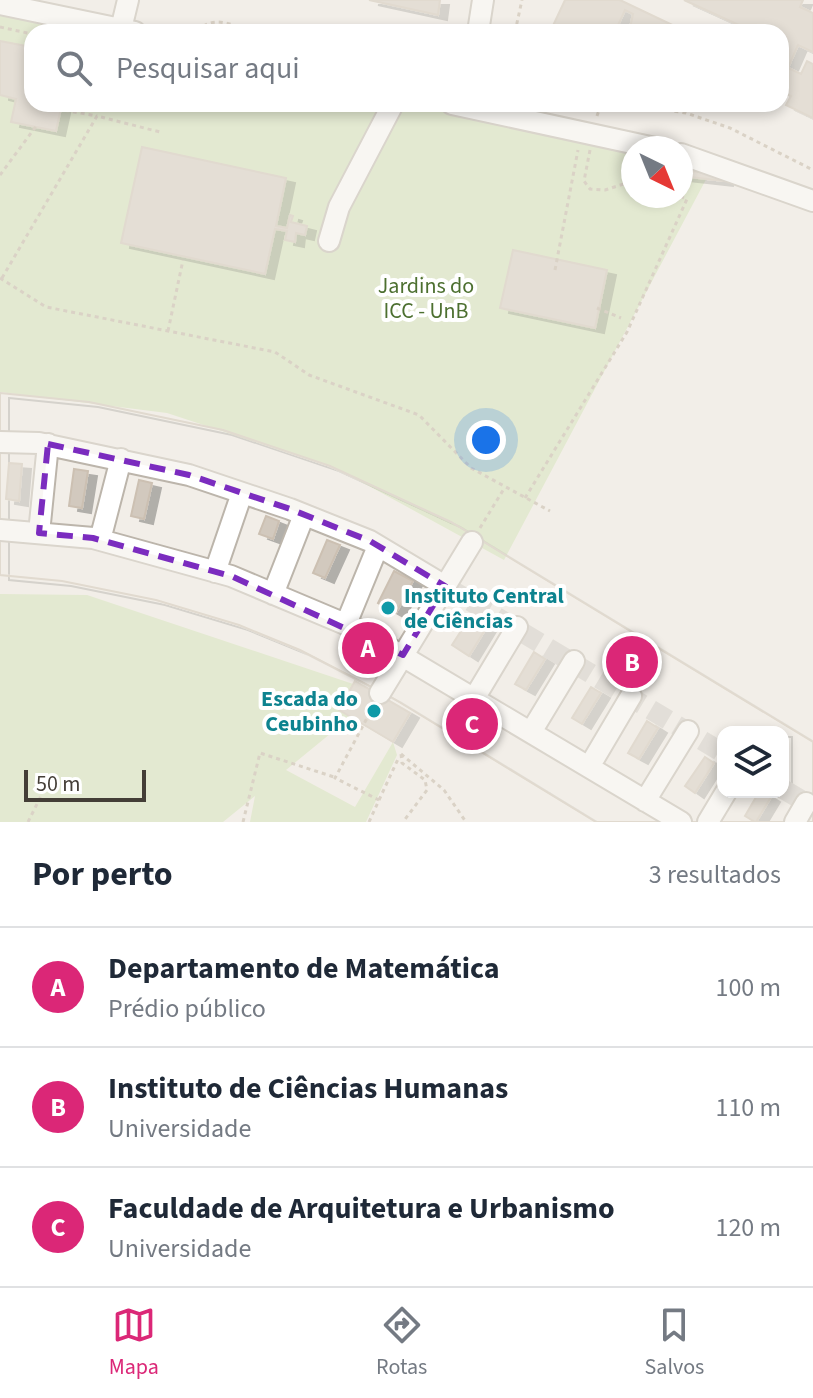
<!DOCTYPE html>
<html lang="pt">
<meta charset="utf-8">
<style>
body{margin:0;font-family:"Source Sans 3",sans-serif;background:#f2f2f3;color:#1f2937}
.controls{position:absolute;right:24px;bottom:24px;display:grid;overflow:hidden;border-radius:16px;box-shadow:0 4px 12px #0003}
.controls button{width:72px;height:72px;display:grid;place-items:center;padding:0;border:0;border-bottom:2px solid #e0e1e3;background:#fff;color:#1f2937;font:40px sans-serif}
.compass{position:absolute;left:621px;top:136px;width:72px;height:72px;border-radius:50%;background:#fff;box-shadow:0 4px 12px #0003;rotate:137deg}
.scale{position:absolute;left:24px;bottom:20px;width:122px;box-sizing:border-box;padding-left:8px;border:4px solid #443e37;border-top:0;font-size:22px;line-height:28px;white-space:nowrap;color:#443e37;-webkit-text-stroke:6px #fff;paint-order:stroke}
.you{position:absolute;left:486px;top:440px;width:28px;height:28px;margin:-20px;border:6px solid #fff;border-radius:50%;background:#1a73e8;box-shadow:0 0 0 12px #1a73e833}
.badge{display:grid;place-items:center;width:52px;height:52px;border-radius:50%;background:#db2777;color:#fff;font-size:26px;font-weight:700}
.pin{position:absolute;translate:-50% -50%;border:4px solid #fff;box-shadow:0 2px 8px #0006}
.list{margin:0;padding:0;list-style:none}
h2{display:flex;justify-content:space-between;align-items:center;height:104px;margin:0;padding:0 32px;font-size:34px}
h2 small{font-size:26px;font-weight:400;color:#747a83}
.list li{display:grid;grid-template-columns:52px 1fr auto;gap:24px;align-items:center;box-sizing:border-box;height:120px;padding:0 32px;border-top:2px solid #e0e1e3}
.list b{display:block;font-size:30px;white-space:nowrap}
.list p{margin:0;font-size:26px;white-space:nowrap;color:#747a83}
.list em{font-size:26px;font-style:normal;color:#747a83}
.icon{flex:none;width:44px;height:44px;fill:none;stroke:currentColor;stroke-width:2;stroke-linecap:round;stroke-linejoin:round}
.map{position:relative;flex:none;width:813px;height:822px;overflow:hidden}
.search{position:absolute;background:#fff;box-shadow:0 4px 12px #0003;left:24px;right:24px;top:24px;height:88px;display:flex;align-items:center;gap:20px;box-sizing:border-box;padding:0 28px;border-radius:24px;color:#747a83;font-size:30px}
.sheet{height:464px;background:#fff}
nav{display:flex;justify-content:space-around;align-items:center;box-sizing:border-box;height:112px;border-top:2px solid #e0e1e3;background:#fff;font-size:22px;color:#747a83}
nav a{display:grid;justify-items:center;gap:4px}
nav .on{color:#db2777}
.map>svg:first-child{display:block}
.green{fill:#d1e2b5}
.building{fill:#d2c9be;stroke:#ccc0b2;stroke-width:2;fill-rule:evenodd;filter:url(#shadow)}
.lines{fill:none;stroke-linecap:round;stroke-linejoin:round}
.minor-tunnel{stroke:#cfcbc5;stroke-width:20;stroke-dasharray:20 10;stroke-linecap:butt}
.minor-casing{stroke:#bcb5ab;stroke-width:24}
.path{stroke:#bdaf9e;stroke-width:3;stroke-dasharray:4 4;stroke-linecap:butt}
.minor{stroke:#fff;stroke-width:20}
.marked{fill:none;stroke:#7b2cbf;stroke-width:6;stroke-dasharray:16 10;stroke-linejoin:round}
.culture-dot{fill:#0f9aa8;stroke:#fff;stroke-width:3}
.labels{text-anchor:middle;stroke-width:8;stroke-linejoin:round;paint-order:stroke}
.park-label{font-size:22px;fill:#4d7030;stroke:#fff}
.culture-label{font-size:22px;font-weight:bold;fill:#0d838f;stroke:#fff;text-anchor:start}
</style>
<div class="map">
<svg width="813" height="822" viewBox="0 0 813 822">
<defs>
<filter id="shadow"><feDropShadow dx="9" dy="5" stdDeviation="0" flood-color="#0004"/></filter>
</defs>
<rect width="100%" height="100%" fill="#f2eee8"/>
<!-- green -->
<path class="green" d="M0,5L130,32H32V104H438L633,151V196H681V163L711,170L504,560L338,469L167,413L0,392Z
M0,594L87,595L380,693L286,770L355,807L393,742L397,755L366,822H250L255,796L223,822H0Z"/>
<!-- building -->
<path class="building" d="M369,0H440L438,15Z
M565,0H620L687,32H629L633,14L625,10L615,32H550Z
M684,0H803L800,7L813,13V52L798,45L788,68L801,74L807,61L813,64V118L786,105L791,96L781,92V32H754Z
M0,41L32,47V104H62L56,131L11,122L16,99L0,95Z
M142,147L286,178L276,226L287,228L290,215L293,216L291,222L307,226L305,235L296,233L295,242L285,240L287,231L275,229L265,274L121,243Z
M681,170L725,175L724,181L681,176Z
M513,250L607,270L595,328L500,308Z
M0,393L89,402L223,430L330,466L451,522L813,742V822H756L771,797L763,792H783V732H723V792H759L745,816L755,822H596L391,697L300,650L239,625L156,600L62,581L0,575ZM9,463L22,464L19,501L6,499ZM74,469L88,471L82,508L69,506ZM139,480L152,483L144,519L131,516ZM266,516L279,521L273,539L259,534ZM327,540L340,545L325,578L313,573ZM394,571L413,581L396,613L378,603ZM472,614L488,625L469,656L452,645ZM534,652L545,659L526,690L515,684ZM591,687L601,693L582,724L572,718ZM647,721L658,728L639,759L628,753ZM705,757L714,763L695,793L685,786Z
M0,393L89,402L223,430L330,466L451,522L813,742V822H596L391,697L300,650L239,625L156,600L62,581L0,575ZM723,732H783V792H723Z
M355,681L410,713L393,742L339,710Z"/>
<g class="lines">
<!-- minor-tunnel -->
<path class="minor-tunnel" d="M445,586L723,753
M783,789L813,807"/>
<!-- minor casing -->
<g class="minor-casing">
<path id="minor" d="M0,4L135,32
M121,29L128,0
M478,32L483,0
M452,104L655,148
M681,154L813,201
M329,241L339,207L393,104
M0,442L39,443L189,475L290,509L370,541L445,586
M0,530L93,538L231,576L357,629L681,822
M39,533L48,444
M100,540L121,459
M215,572L242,493
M273,594L304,515
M346,624L378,546
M380,693L472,542
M475,697L517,627
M531,732L574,661
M589,767L631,696
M645,801L688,731
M708,822L726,792
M795,822L806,803"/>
</g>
<!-- path -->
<path class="path" d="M0,27L32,34
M198,32C212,13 234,26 253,32
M515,32L522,0
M627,104L686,113L730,128L813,170
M57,109L97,116
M597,116L601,104
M590,150L584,181L590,189L605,190L633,181
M0,175L37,125
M555,270L578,150
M0,278L46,307L275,352L309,375L419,415L471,468L550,511
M2,278L97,116L160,132
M597,308L621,318
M168,331L183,260
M525,498L627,332L687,199L679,196
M480,528L505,487
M401,754L444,790L466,822
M401,754L402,763L425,780L427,790L403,822
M379,800L399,757
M28,822L49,780
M243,822L260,753L334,777
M369,822L379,800L335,778L373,707"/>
<!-- minor -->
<use href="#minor" class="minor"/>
</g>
<!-- marked area -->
<path d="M0 0H813V822H0ZM48,444L189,475L290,509L370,541L445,586L403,655L231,576L93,538L39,533Z" fill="#f2eee8" fill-opacity=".55" fill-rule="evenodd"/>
<path class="marked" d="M48,444L189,475L290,509L370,541L445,586L403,655L231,576L93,538L39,533Z"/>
<!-- markers -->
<g class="culture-dot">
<circle cx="388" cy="608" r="8"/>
<circle cx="374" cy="711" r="8"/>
</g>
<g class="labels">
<!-- park labels -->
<g class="park-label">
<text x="426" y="293">Jardins do<tspan x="426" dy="25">ICC - UnB</tspan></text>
</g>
<!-- culture labels -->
<g class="culture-label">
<text x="404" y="603">Instituto Central<tspan x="404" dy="25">de Ciências</tspan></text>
<text x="358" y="706" text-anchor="end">Escada do<tspan x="358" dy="25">Ceubinho</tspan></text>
</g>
</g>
</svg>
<div class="controls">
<button><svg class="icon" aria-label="layers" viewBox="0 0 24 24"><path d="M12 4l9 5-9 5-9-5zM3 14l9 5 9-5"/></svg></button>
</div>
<svg class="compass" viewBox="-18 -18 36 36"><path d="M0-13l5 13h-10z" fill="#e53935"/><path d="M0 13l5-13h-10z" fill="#747a83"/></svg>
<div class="scale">50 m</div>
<div class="you"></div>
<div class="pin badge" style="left:368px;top:648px">A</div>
<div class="pin badge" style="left:632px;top:662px">B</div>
<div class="pin badge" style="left:472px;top:724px">C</div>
<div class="search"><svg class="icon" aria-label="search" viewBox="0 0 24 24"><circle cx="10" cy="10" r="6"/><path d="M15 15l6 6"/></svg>Pesquisar aqui</div>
</div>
<section class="sheet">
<h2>Por perto<small>3 resultados</small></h2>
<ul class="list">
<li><span class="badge">A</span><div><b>Departamento de Matemática</b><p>Prédio público</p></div><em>100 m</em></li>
<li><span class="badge">B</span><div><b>Instituto de Ciências Humanas</b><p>Universidade</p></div><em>110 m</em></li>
<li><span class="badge">C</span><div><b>Faculdade de Arquitetura e Urbanismo</b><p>Universidade</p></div><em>120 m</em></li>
</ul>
</section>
<nav>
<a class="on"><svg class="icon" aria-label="map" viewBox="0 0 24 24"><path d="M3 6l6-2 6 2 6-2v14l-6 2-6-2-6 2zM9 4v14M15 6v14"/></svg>Mapa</a>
<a><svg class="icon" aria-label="directions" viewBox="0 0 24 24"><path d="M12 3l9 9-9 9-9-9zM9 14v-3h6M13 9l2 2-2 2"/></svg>Rotas</a>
<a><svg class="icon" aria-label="saved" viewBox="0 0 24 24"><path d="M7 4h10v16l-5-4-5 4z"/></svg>Salvos</a>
</nav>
